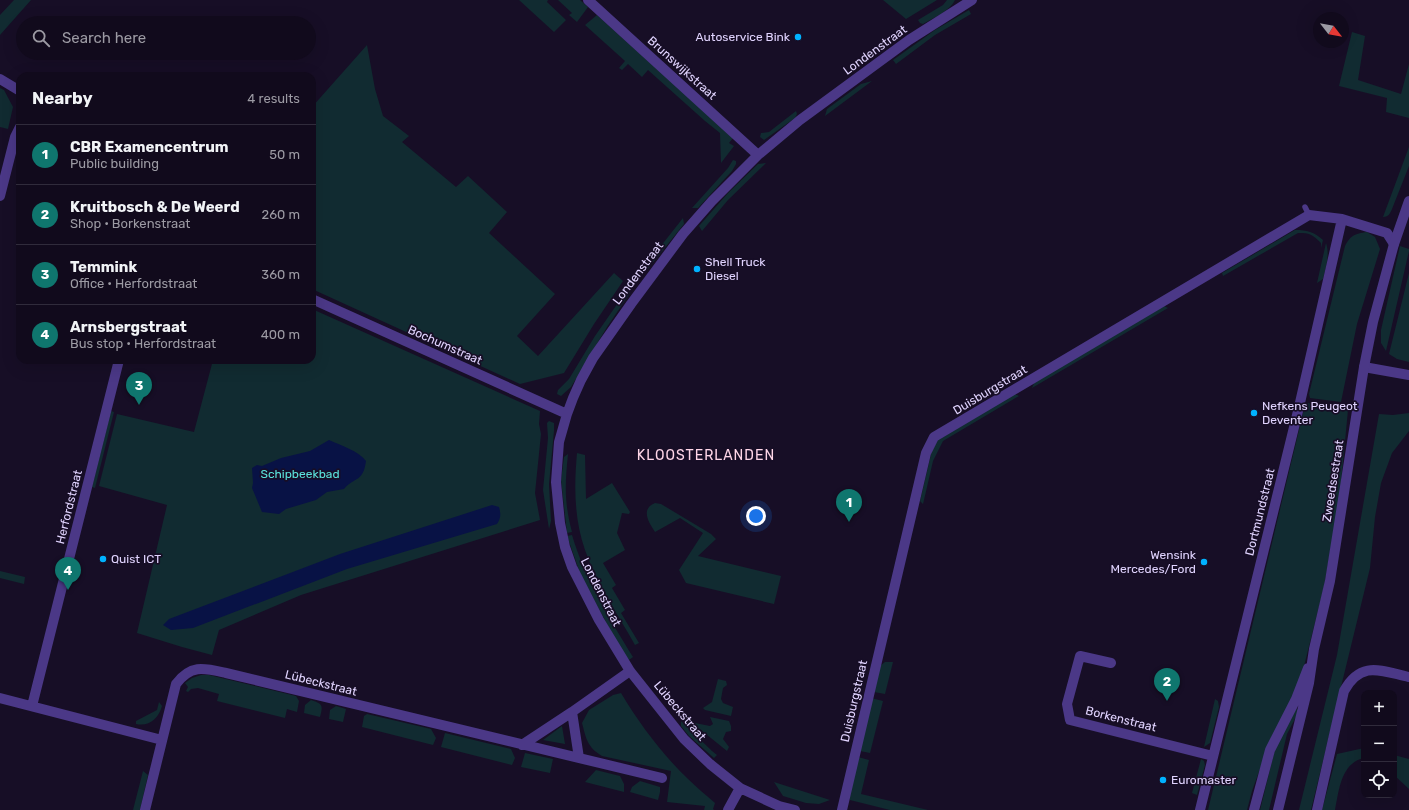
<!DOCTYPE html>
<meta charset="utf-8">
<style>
body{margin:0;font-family:Rubik,sans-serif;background:#1e1829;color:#f1f3f6}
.controls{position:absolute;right:12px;bottom:12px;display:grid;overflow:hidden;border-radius:8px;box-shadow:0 4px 16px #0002}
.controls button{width:36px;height:36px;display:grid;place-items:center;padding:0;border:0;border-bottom:1px solid #302b3b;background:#110a1c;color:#f1f3f6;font:20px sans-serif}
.compass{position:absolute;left:1313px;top:12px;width:36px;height:36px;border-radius:50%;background:#110a1c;box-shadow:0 4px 16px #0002;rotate:121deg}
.you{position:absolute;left:756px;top:516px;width:14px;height:14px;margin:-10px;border:3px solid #fff;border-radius:50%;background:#1a73e8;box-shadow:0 0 0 6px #1a73e833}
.badge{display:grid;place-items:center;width:26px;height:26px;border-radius:50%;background:#0f766e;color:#fff;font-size:13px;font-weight:700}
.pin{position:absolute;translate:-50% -33px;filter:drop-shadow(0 1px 2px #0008)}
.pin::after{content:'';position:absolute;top:21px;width:14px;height:12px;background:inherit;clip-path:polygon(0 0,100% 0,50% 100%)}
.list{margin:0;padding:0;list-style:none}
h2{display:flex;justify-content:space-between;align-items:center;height:52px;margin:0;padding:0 16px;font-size:17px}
h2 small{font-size:13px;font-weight:400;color:#9c9aa3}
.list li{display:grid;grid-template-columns:26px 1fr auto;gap:12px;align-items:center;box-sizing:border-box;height:60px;padding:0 16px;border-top:1px solid #302b3b}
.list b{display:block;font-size:15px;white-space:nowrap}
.list p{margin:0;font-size:13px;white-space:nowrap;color:#9c9aa3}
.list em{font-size:13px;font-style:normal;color:#9c9aa3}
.icon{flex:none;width:22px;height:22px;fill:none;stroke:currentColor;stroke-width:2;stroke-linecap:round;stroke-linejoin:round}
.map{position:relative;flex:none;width:1409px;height:810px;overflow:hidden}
.search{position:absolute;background:#110a1c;box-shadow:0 4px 16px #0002;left:16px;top:16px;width:300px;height:44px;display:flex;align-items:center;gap:10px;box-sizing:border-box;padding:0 14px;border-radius:22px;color:#9c9aa3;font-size:15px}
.panel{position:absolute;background:#110a1c;box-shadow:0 4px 16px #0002;left:16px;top:72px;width:300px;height:292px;border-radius:12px}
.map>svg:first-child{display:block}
.green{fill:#112b31}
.water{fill:#081245}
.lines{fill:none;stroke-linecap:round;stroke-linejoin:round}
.service{stroke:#4b3887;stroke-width:5.5}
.minor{stroke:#4b3887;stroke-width:10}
.tertiary{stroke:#4b3887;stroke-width:10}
.poi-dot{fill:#00b2ff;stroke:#170e26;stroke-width:1.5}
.labels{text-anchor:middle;stroke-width:3.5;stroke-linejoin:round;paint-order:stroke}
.poi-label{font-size:12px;fill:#e1d4ff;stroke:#170e26;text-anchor:start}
.street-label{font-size:12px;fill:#e1d4ff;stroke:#170e26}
.park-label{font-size:12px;fill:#5be4dd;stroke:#170e26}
.quarter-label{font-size:14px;letter-spacing:1px;fill:#ffd6e8;stroke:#170e26}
</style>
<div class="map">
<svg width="1409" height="810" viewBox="0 0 1409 810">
<rect width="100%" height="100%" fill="#170e26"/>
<!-- green -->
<path class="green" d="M14,0H31L0,35V15Z
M519,0H548L547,2L566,20L554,32Z
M558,0H580L588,7L577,22L569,15L572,13Z
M883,0H937L906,19Z
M947,0H955C950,11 933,18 923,24L920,23L918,20L943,5Z
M969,10L971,14L935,35L896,64L893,60L935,30Z
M597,15L733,138L729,143L734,146L721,163L720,133L705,121L648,70L642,77L628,64L622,70L619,68L625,61L585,25Z
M1352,32L1365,36L1358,80L1401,94L1409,64V118L1386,112L1387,98L1339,86Z
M367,45L375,89L383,116L409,136L402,142L456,187L468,176L507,212L489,233L555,294L517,336L538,356L614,273L623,281L594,324L564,373L520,384L312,289V107Z
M872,81L825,116L827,109L861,84Z
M0,88L4,90L13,107L8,129L0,127Z
M796,111L797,114L795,118L764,140L760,137L761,133L769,132Z
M1409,147V166L1392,209C1390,214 1388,217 1383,217Z
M733,160L736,161V164L732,171L698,208H692L728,168Z
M766,163L728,200L702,231L699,226L728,193L758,164Z
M683,218L684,224L643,275H638Z
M1295,230C1307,230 1314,232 1323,240L1321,248V243C1312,234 1310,233 1298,233L1223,276L1222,273Z
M1367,232L1375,237L1380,249L1357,324L1341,402L1310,398L1309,394L1345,246C1351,235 1354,234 1367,232Z
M1326,243C1330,255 1326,267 1323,279L1317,283Z
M1400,246L1409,249V251L1386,351L1381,343V330Z
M1409,273V362L1397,359L1389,354Z
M629,287L630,293L607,327L571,387L561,396L557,394L558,390L569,379L595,336Z
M1164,306L1168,308L1032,388L1034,383Z
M312,309L540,411L539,424L541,434L535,493L540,520L301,595L219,630L212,655L182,647L137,633L167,505L99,486L117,414L194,432L213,360H312Z
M1015,394L1019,396L943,441L933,461L924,500L923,504L920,501L932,450L938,440Z
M1308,403L1348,410L1340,493L1324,587L1302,674L1296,692L1269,744L1252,791L1247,810H1208L1305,405Z
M111,411L114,412L95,488L92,487Z
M1409,413V431L1392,453L1381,483L1375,517L1370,568L1311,810H1299L1337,655L1379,414L1393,415Z
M549,421L554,423V431L549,484L551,521L549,529L543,490L548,438L547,423Z
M577,453L585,455L586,499L612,483L630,512L629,514L622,513L617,533L625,550L603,563L616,585L612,588L625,610L621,613L639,643L635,645C618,615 596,582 585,550C574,518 574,487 577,453Z
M568,454C565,484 564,502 572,532L567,533L561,480L564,457Z
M655,503L661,504L711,534L716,539L698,556L781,576L774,604L686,583L679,570L703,533L680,518L655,532C649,523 640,509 655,503Z
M572,535C585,579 609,618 633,657L629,660L617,643L580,573L567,536Z
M0,571L25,577L24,584L0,578Z
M885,662H893L885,694L874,692L880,666Z
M201,675H209L296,696L299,701L297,712L287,709L285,718L217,701L219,694L198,688L191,689L188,692L186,691L188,687L185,683L192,678Z
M718,679L726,681L727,685L723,688L721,699L723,703L733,707L731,716L705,710L703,708L712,702Z
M621,693C639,723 662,754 687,778C696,787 706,795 715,803L713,809L714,810H704L705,806L667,802L671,771L602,756C587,747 586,738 582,723L589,710L613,695Z
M871,698L883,701L870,753L860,751Z
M1215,699L1218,701L1219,707L1210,743L1204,747Z
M311,700C323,704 323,705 320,717L304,713L305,705Z
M159,702L162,706C159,718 149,727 136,724V721L157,710Z
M336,706L346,709L343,722L329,719L330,710Z
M1296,709L1299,710V711L1287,734L1269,810H1260L1276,745Z
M367,714L431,729L436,738L433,745L362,727L364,716Z
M689,715L695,723L710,726L713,724L710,717L729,721L731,726V731L726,732L723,739L729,747L727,751L696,726L688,716Z
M681,721L712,751L717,755L714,758L689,736L681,726Z
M562,726L565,744L543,740Z
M445,733L511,749L515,758L512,765L441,747Z
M1364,748V758C1341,763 1339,790 1335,810H1322L1337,754Z
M525,753L553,759L550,773L521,767Z
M1394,755L1409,759V789L1394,775Z
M858,757L869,760L861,794L928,810H890L850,800V794Z
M1201,759L1204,761L1205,765L1197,795L1192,793Z
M596,770L620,776L624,784V792L585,782Z
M143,771L148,775L140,810H133Z
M640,781L660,787V792L658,800L630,792L632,787Z
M774,782L830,800L819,804L806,803L793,799L783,796Z"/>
<!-- water -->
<path class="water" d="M329,440C340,445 359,451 366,461C363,483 355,476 344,489L327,492L316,500L286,509L279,514L262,512L252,488L253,483L252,468L257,465L262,466L281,458L310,451Z
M492,505L499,507C501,514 501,518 497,524L347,569L193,628L171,630L163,625L169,619L340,554Z"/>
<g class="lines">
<!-- service -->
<path class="service" d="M1305,207L1309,215"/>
<!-- minor -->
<path class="minor" d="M588,0L758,155
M0,79L20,91
M0,196L15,137L20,127
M312,299L567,414
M1364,367L1409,375
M1111,663L1080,656L1067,704L1070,720L1213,756
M0,698L162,740
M32,706L119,360
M572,712L579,758
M522,745L572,712L630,671
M145,810L176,684C191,664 204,668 226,673L662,778
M728,810L740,788
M795,810L779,806L740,788L710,764L684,739L630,671L599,620L572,567L565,547L560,523L556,482L559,442L567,414L573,398L581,380L593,358L631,304L683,234L712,201L758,155L800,120L909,40L972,0
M842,810L926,453L934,437L1309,215L1342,219L1387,233L1394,244
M1200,810L1299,407L1342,219
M1317,810L1344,691C1361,660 1381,671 1409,677"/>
<!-- tertiary -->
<path class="tertiary" d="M1254,810L1270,750L1296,699L1308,668
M1278,810L1309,683L1314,649L1330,581L1364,367L1373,322L1394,244L1409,201"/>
</g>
<!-- markers -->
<g class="poi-dot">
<circle cx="798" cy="37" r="4"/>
<circle cx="697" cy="269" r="4"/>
<circle cx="1254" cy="413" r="4"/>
<circle cx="103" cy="559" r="4"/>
<circle cx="1204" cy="562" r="4"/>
<circle cx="1163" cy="780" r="4"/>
</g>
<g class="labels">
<!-- poi labels -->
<g class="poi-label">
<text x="790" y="41" text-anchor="end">Autoservice Bink</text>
<text x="705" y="266">Shell Truck<tspan x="705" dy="14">Diesel</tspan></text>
<text x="1262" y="410">Nefkens Peugeot<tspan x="1262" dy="14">Deventer</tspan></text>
<text x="1196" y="559" text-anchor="end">Wensink<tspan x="1196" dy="14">Mercedes/Ford</tspan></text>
<text x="111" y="563">Quist ICT</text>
<text x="1171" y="784">Euromaster</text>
</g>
<!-- street labels -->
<g class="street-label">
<text transform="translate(875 50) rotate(-36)" y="4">Londenstraat</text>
<text transform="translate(682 68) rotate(42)" y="4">Brunswijkstraat</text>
<text transform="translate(638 273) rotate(-53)" y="4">Londenstraat</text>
<text transform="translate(445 345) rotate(24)" y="4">Bochumstraat</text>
<text transform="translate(990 390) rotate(-31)" y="4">Duisburgstraat</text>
<text transform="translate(1333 481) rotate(-81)" y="4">Zweedsestraat</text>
<text transform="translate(69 507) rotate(-76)" y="4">Herfordstraat</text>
<text transform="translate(1260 512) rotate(-76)" y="4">Dortmundstraat</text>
<text transform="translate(601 592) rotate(63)" y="4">Londenstraat</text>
<text transform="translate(321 683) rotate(14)" y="4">Lübeckstraat</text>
<text transform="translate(854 701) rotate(-77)" y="4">Duisburgstraat</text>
<text transform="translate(680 711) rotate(50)" y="4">Lübeckstraat</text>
<text transform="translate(1121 719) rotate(14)" y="4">Borkenstraat</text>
</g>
<!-- park labels -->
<g class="park-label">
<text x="300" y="478">Schipbeekbad</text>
</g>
<!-- quarter labels -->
<g class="quarter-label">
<text x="706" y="460">KLOOSTERLANDEN</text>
</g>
</g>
</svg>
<div class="controls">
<button>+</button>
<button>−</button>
<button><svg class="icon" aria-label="locate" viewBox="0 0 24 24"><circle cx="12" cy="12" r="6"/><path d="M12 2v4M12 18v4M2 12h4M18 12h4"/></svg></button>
</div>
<svg class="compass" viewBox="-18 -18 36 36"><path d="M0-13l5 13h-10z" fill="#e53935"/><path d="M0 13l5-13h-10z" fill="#9c9aa3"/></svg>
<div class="you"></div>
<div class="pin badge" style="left:849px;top:522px">1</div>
<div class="pin badge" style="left:1167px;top:701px">2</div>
<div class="pin badge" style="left:139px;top:405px">3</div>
<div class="pin badge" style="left:68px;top:590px">4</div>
<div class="search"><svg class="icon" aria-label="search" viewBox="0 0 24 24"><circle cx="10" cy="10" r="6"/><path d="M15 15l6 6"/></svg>Search here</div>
<section class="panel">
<h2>Nearby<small>4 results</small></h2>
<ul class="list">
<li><span class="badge">1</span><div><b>CBR Examencentrum</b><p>Public building</p></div><em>50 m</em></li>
<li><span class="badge">2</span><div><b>Kruitbosch &amp; De Weerd</b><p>Shop · Borkenstraat</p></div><em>260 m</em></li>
<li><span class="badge">3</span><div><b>Temmink</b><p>Office · Herfordstraat</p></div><em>360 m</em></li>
<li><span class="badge">4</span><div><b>Arnsbergstraat</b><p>Bus stop · Herfordstraat</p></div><em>400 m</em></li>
</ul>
</section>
</div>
